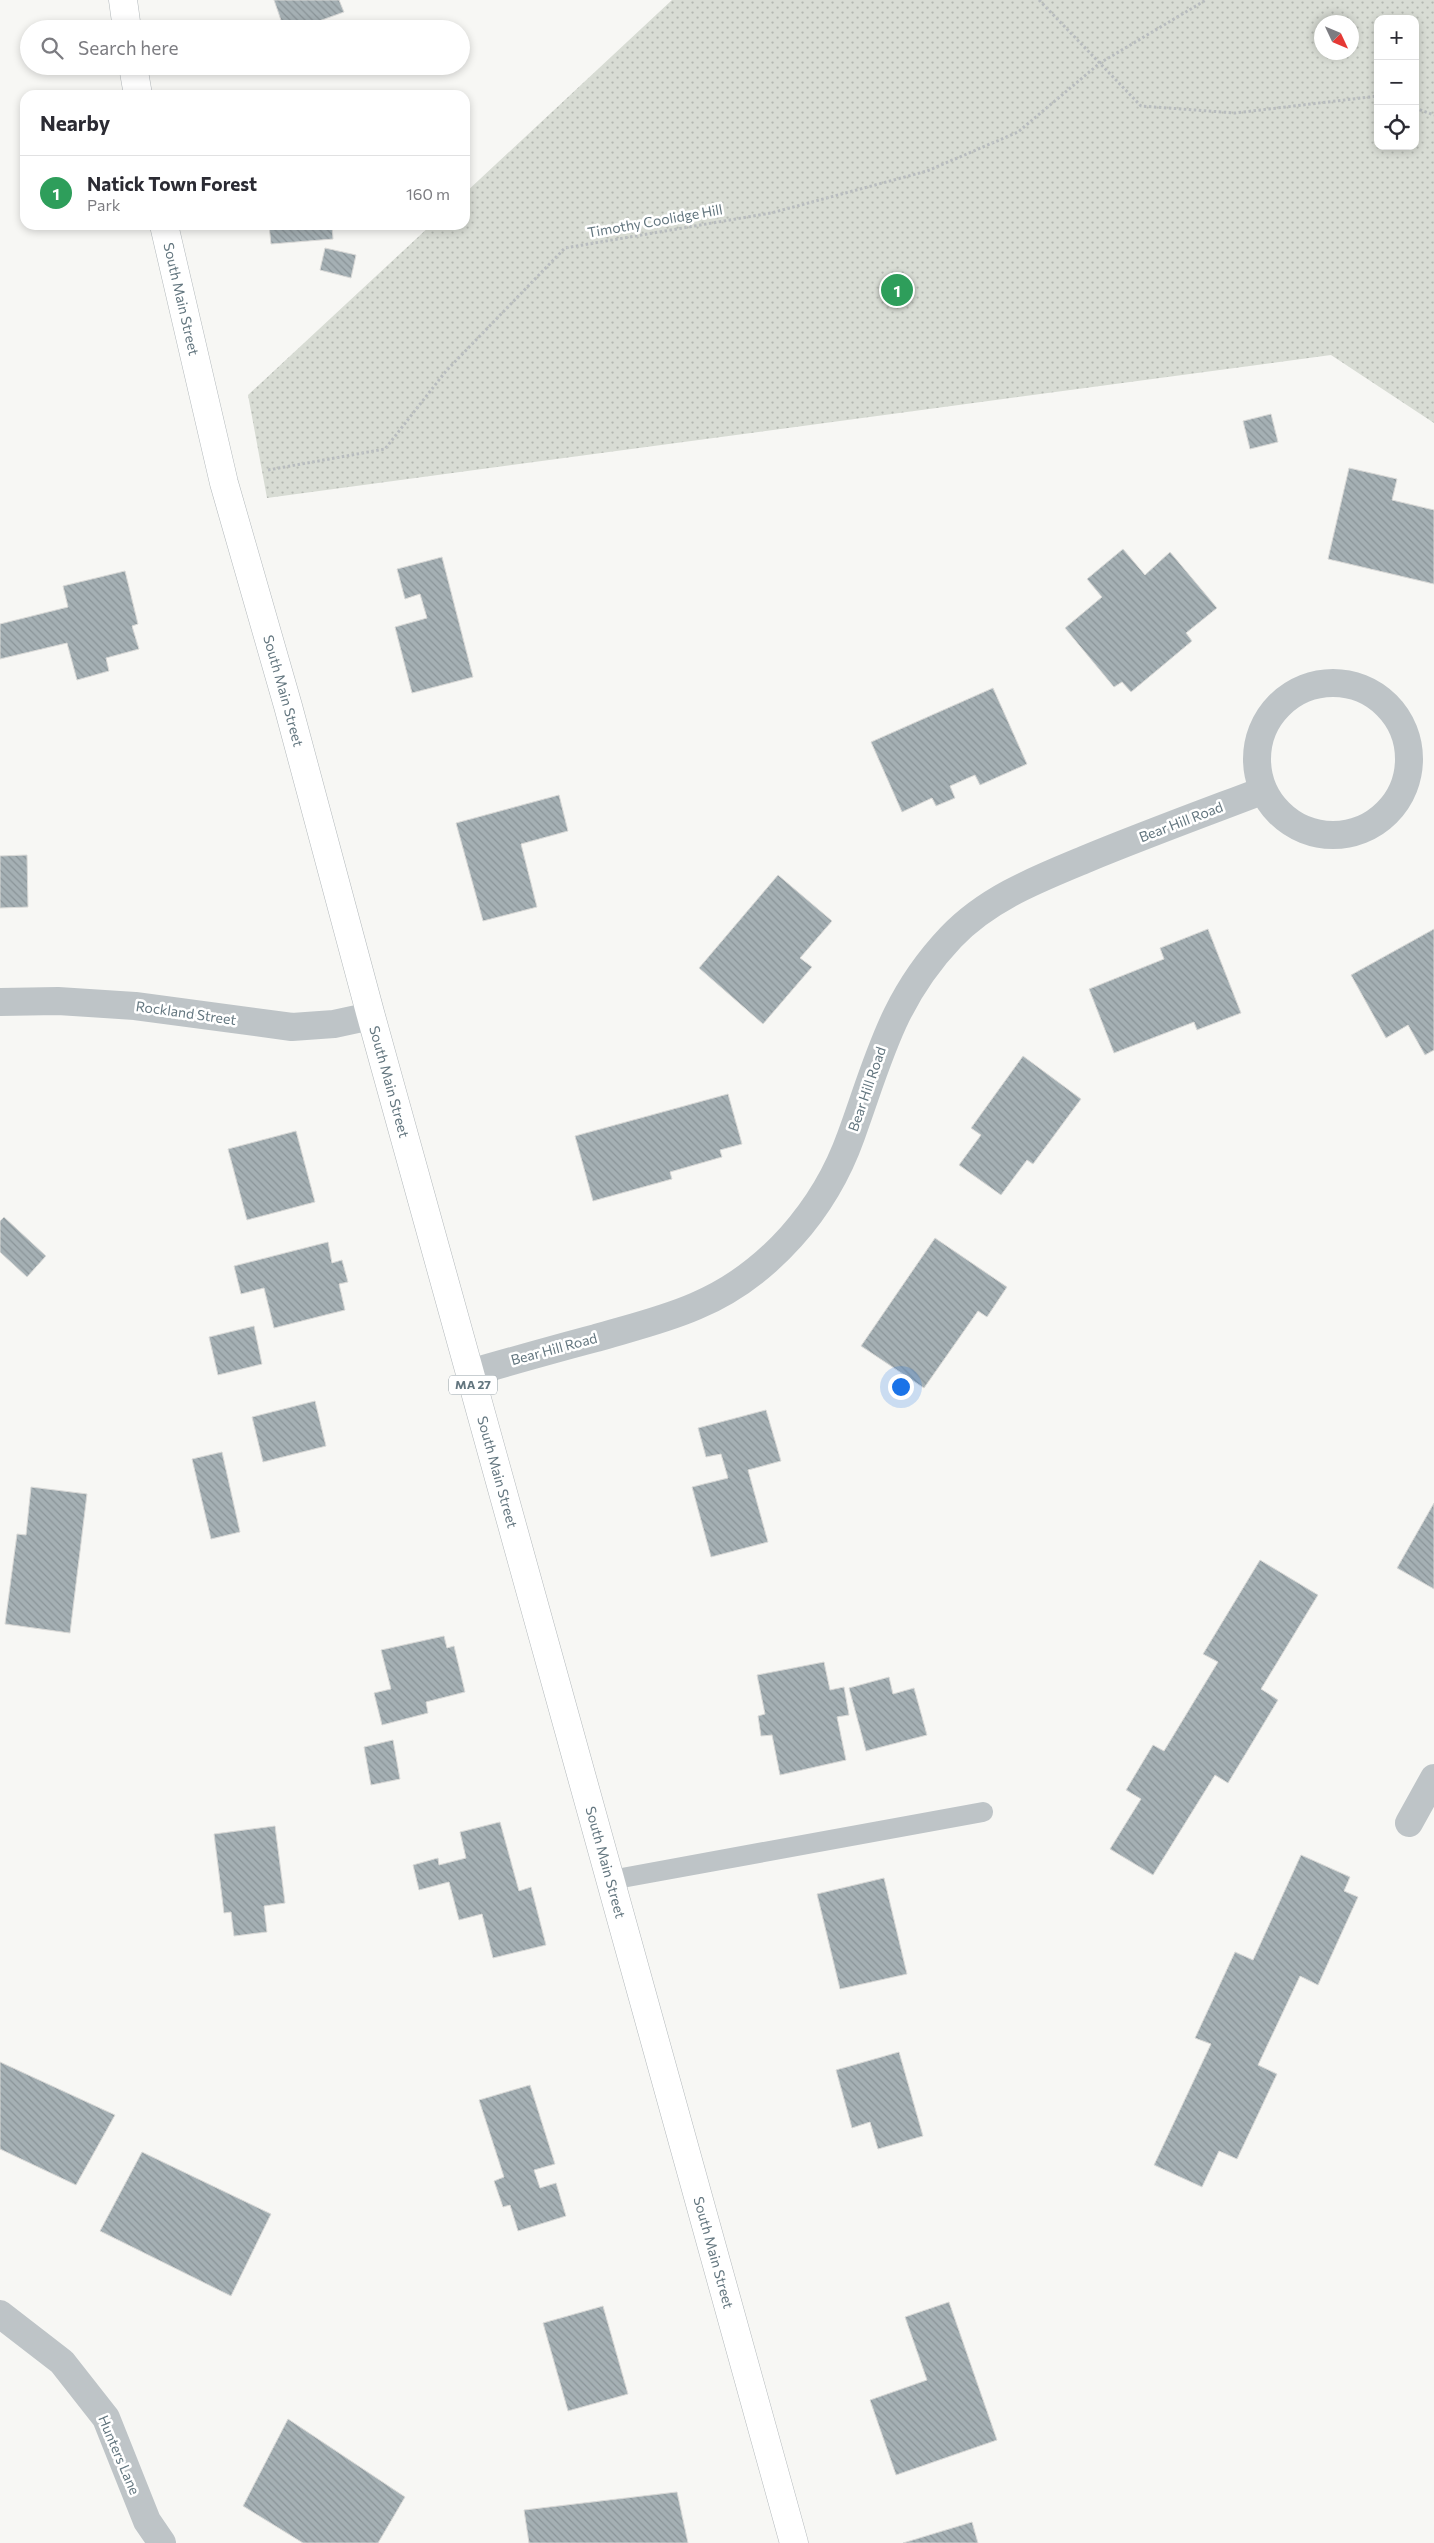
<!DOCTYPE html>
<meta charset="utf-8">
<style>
body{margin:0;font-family:Commissioner,sans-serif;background:#f7f7f7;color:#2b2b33}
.controls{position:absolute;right:15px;top:15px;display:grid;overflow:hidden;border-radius:10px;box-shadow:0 2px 8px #0003}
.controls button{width:45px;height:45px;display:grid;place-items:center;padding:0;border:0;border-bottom:1px solid #e1e1e2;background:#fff;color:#2b2b33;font:25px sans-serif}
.compass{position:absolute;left:1314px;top:15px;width:45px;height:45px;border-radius:50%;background:#fff;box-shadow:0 2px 8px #0003;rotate:134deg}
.you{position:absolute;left:900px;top:1386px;width:18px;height:18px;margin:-12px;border:4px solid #fff;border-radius:50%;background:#1a73e8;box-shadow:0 0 0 8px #1a73e833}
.badge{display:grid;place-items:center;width:32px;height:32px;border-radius:50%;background:#b45309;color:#fff;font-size:16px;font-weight:700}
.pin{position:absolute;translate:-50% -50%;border:2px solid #fff;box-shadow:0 1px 5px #0006}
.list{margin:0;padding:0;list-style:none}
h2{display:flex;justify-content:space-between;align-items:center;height:65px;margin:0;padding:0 20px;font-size:21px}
h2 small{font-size:16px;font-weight:400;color:#7c7c81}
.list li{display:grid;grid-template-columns:32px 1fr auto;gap:15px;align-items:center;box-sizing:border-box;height:75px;padding:0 20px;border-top:1px solid #e1e1e2}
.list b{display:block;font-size:19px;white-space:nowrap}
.list p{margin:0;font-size:16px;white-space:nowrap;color:#7c7c81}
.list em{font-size:16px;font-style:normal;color:#7c7c81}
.icon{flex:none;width:28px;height:28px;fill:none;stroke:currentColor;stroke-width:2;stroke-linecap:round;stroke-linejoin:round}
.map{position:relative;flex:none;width:1434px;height:2543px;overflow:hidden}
.search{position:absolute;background:#fff;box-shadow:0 2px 8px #0003;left:20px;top:20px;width:450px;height:55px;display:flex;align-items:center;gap:12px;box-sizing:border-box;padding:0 18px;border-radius:28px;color:#7c7c81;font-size:19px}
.panel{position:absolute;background:#fff;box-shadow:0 2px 8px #0003;left:20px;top:90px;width:450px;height:140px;border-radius:15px}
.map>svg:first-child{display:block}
.park{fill:url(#park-dots);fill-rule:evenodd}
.building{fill:url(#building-back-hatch);stroke:#d9d9d7}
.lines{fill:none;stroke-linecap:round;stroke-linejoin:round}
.primary-casing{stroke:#b2b8bb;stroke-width:29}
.path{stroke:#b9bdbf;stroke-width:3;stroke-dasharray:2.5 2.5;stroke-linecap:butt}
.service{stroke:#bec4c7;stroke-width:20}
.minor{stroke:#bec4c7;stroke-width:28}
.tertiary{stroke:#bec4c7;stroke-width:28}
.primary{stroke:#fff;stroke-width:28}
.labels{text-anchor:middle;stroke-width:5;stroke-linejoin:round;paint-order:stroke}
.shield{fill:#fff;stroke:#929fa5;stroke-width:1}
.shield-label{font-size:12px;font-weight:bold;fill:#63767f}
.street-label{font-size:14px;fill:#63767f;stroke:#fff}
</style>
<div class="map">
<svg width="1434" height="2543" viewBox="0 0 1434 2543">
<defs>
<pattern id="park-dots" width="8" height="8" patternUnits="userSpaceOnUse" patternTransform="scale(1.25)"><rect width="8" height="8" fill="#d8dcd4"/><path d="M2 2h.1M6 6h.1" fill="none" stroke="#b3b7b1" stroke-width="1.8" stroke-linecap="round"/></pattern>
<pattern id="building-back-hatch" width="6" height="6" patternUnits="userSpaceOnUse" patternTransform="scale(1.25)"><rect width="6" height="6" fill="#a5b0b4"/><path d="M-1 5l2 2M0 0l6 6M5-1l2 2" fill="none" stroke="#8a9498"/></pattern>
</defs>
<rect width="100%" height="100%" fill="#f7f7f4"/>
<!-- park -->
<path class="park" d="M672,0H1434V423L1331,355L267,498L248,395L431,225H465V193ZM1378,19H1415V146H1378ZM1322,22H1352V52H1322Z"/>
<!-- building -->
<path class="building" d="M274,0H339L344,12L297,29H284Z
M269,225H332L333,239L271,244Z
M325,248L356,255L351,278L320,270Z
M1271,414L1278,442L1250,449L1243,421Z
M1349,468L1397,479L1392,500L1434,510V584L1328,559Z
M1123,549L1145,575L1170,552L1217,608L1186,633L1192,641L1131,692L1122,682L1114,687L1065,628L1102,597L1087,579Z
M442,557L473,677L412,693L395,627L427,618L420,594L405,599L397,569Z
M125,571L138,624L132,626L139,649L106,658L109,671L77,680L67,643L0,659V624L68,607L63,586Z
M993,688L1027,764L980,785L975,775L950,786L955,798L936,806L932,798L902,812L871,742Z
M559,795L568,831L521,844L537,907L483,921L456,823Z
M27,855L28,907L0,908V856Z
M778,875L832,921L800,958L812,967L763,1024L699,968Z
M1208,929L1241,1013L1197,1030L1194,1022L1114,1053L1089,989L1164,959L1160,948Z
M1434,929V1050L1425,1055L1408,1025L1386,1038L1351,975Z
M1023,1056L1081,1099L1033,1164L1027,1160L1001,1195L959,1165L981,1135L971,1128Z
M728,1094L742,1144L720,1150L722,1157L670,1172L672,1179L593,1201L575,1136Z
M296,1131L315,1202L247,1220L228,1149Z
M4,1217L46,1256L27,1277L0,1252V1221Z
M935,1238L1007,1287L987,1317L978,1311L924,1388L861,1346Z
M328,1242L332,1263L342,1260L348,1282L339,1284L345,1310L274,1328L264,1288L241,1294L234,1266Z
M254,1326L262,1364L218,1375L209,1337Z
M315,1401L326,1446L263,1462L252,1417Z
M766,1410L781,1461L748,1470L768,1542L711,1557L692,1487L728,1478L721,1454L706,1457L698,1428Z
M222,1452L240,1532L211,1539L192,1459Z
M31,1487L87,1494L70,1633L5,1624L17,1534L26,1535Z
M1434,1503V1589L1397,1568Z
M1260,1560L1318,1595L1261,1689L1278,1700L1228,1783L1215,1775L1153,1875L1110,1849L1141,1799L1126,1790L1153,1745L1164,1751L1218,1662L1203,1654Z
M444,1636L447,1648L454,1646L465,1692L426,1702L428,1713L382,1725L374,1693L391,1689L381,1650Z
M824,1662L830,1690L844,1687L849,1715L837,1717L846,1760L780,1775L772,1735L761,1736L758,1716L765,1714L757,1675Z
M889,1677L893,1694L914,1688L927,1735L866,1751L849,1688Z
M393,1740L400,1779L371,1785L364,1747Z
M500,1822L519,1891L531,1887L546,1945L493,1958L482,1914L459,1920L449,1882L419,1890L413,1865L438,1858L439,1865L466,1858L460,1832Z
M275,1826L285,1903L264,1906L267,1932L234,1936L231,1912L224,1913L214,1834Z
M1301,1855L1350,1877L1344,1891L1358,1897L1318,1985L1300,1976L1258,2065L1277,2074L1237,2159L1219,2151L1202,2187L1154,2165L1211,2044L1195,2038L1235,1952L1253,1960Z
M884,1878L907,1974L840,1989L817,1894Z
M899,2052L923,2136L878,2149L870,2122L852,2128L836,2070Z
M0,2062L115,2115L76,2185L0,2149Z
M530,2085L555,2164L534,2170L540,2188L556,2183L566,2216L518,2231L510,2205L503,2207L494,2181L504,2177L479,2100Z
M142,2152L271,2214L231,2296L100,2231Z
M949,2302L997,2440L896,2475L870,2400L927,2380L905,2317Z
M603,2306L628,2394L568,2411L543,2323Z
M288,2419L405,2497L378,2543H303L243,2506Z
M677,2492L688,2543H529L524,2510Z
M972,2522L978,2543H903Z"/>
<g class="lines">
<!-- primary casing -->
<g class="primary-casing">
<g id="primary">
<path d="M123,0L127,29"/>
<path d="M133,66L138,95"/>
<path id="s1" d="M164,225L224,483L288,706L371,1016L794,2543"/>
</g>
</g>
<!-- path -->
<path class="path" d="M1039,0L1141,106L1235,113L1378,96
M1415,108L1434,115
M268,470L385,449L446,371L565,248L771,213L927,171L1018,132L1100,63L1206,0"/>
<!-- service -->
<path class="service" d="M611,1880L983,1812"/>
<!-- minor -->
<path class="minor" d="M1257 759a76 76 0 1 1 152 0a76 76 0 1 1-152 0Z
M470,1373C512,1361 554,1349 596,1338C630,1328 664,1320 696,1306C769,1275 825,1209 851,1136C879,1059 892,999 951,937C988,898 1038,879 1086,859C1144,835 1204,813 1262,791
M1409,1823L1434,1778
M0,2314L62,2362L106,2418L147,2521L162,2543"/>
<!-- tertiary -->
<path class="tertiary" d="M0,1002L58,1001L135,1006L292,1027L334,1024L371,1016"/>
<!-- primary -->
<use href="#primary" class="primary"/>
</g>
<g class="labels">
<!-- shield labels -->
<rect class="shield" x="449" y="1375.5" width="48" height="19" rx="4"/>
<g class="shield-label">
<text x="473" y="1389">MA 27</text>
</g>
<!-- street labels -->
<g class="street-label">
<text transform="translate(655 221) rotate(-10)" y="5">Timothy Coolidge Hill</text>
<text dy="5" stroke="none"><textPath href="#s1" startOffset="76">South Main Street</textPath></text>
<text dy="5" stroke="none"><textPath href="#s1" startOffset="481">South Main Street</textPath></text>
<text transform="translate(1181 822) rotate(-21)" y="5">Bear Hill Road</text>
<text transform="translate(186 1013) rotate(8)" y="5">Rockland Street</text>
<text dy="5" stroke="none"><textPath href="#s1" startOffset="886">South Main Street</textPath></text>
<text transform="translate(867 1089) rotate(-71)" y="5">Bear Hill Road</text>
<text transform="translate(554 1349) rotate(-15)" y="5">Bear Hill Road</text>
<text dy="5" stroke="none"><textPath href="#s1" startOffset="1291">South Main Street</textPath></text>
<text dy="5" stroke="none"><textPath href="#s1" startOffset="1696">South Main Street</textPath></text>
<text dy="5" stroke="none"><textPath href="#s1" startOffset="2101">South Main Street</textPath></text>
<text transform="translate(119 2455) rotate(67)" y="5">Hunters Lane</text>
</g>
</g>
</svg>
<div class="controls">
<button>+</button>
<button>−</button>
<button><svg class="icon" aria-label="locate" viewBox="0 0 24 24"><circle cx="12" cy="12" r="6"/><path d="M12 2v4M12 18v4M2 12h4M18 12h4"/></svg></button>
</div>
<svg class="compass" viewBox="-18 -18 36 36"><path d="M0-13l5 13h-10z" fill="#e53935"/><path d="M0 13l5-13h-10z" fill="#7c7c81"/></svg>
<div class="you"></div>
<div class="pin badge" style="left:897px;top:290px;background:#2e9e5b">1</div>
<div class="search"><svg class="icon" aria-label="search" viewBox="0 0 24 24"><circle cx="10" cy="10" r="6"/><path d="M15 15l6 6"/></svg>Search here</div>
<section class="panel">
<h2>Nearby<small></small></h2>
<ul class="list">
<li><span class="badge" style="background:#2e9e5b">1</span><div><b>Natick Town Forest</b><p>Park</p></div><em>160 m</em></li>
</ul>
</section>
</div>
